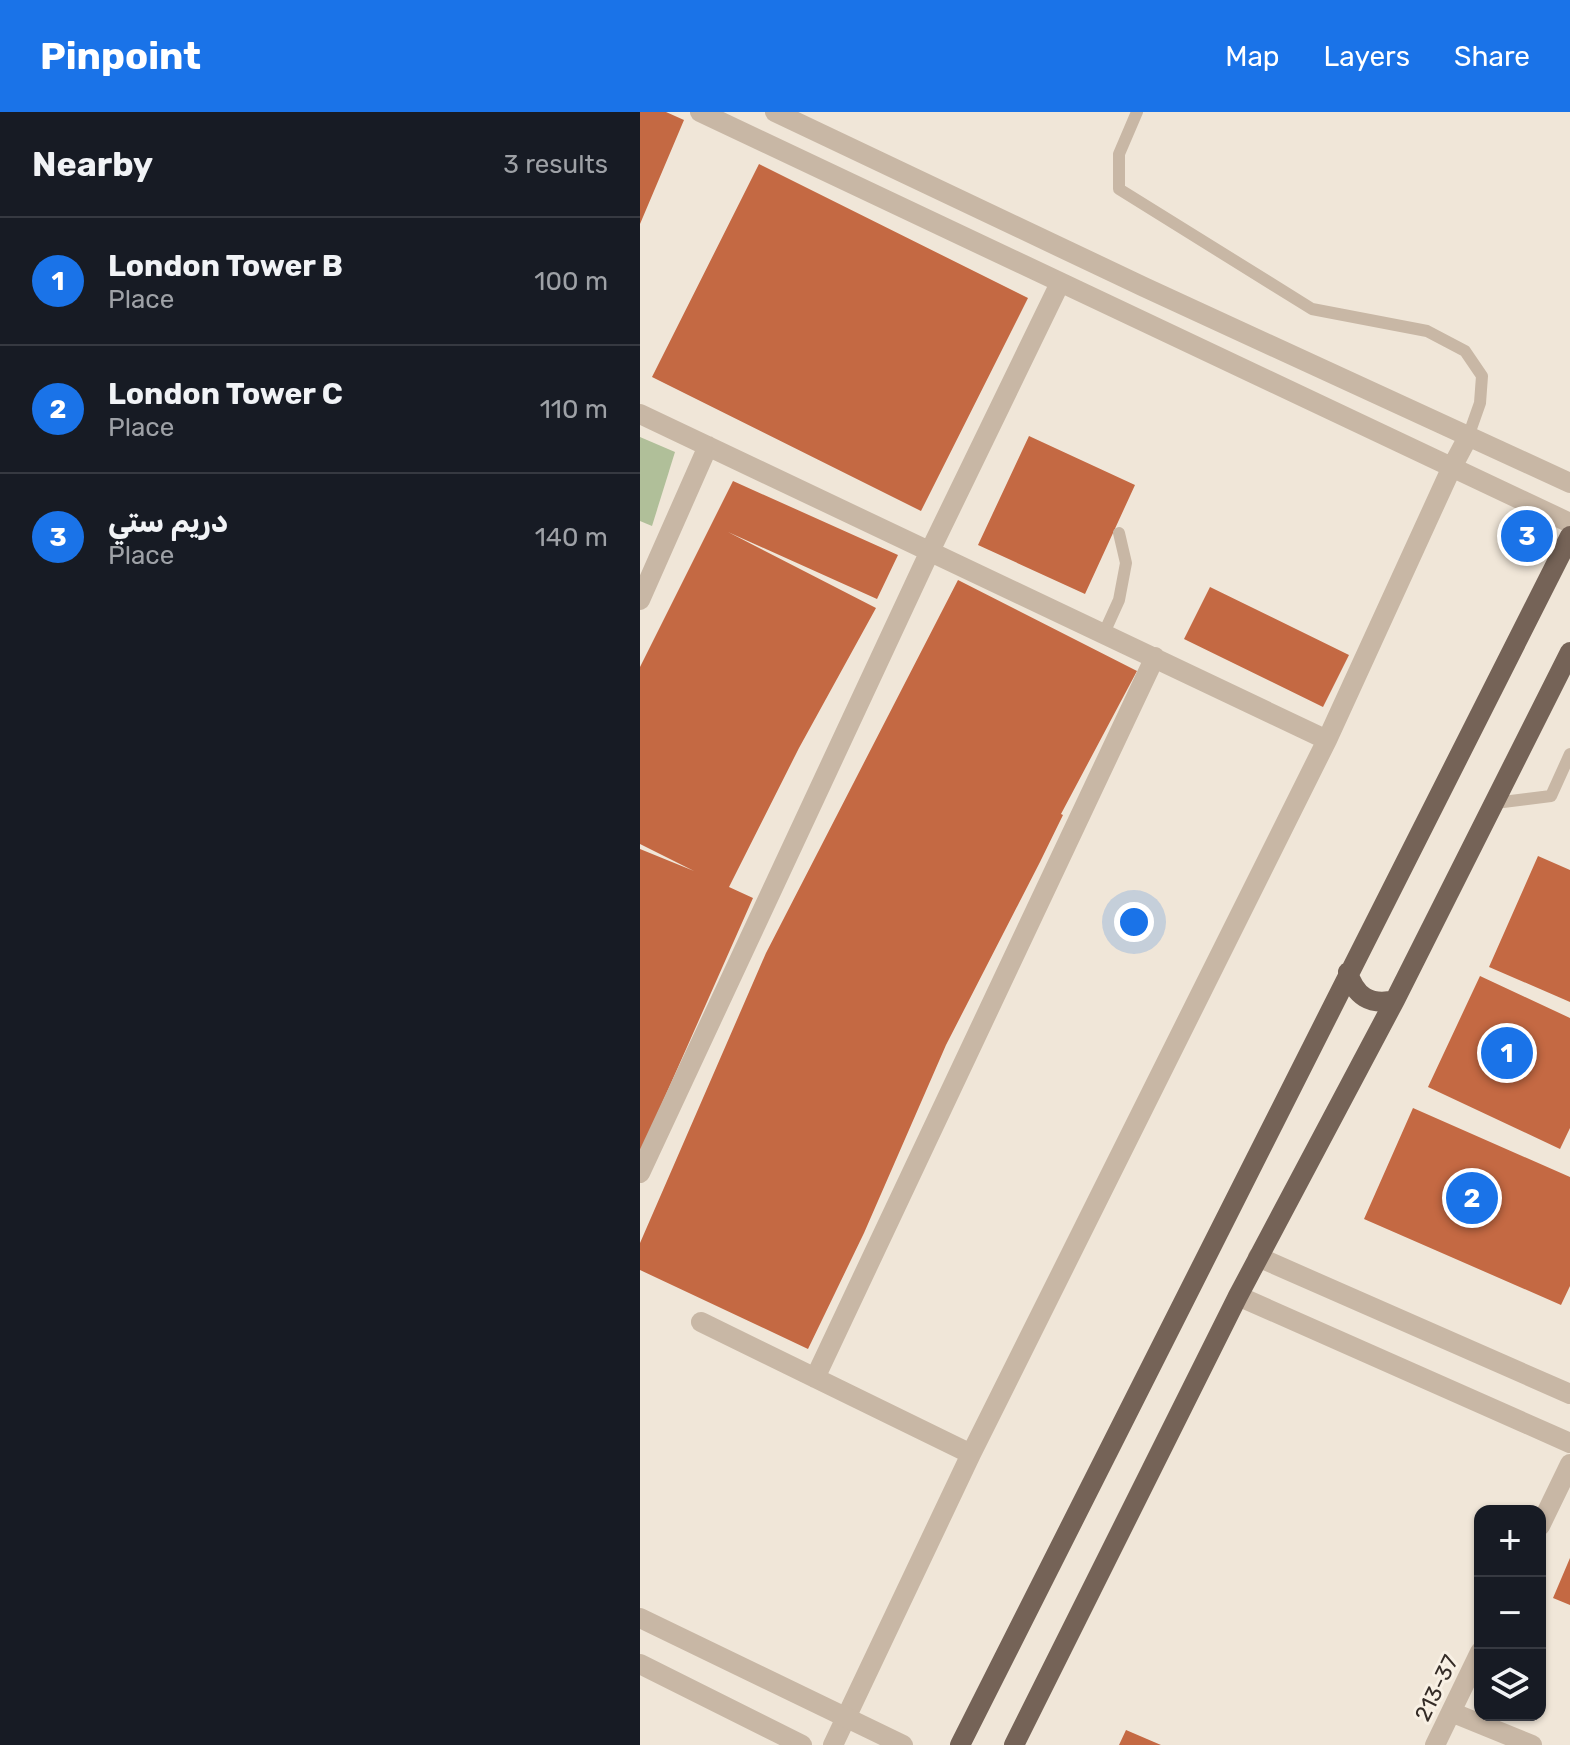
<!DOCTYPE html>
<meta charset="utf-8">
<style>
body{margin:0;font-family:Rubik,Cairo,sans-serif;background:#242831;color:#f1f3f6}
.controls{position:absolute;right:24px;bottom:24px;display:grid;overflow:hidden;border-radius:16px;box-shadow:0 2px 6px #0004}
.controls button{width:72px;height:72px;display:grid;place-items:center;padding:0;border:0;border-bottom:2px solid #363941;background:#171b24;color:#f1f3f6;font:40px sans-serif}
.you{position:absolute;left:494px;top:810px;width:28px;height:28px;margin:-20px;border:6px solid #fff;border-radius:50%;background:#1a73e8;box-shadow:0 0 0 12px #1a73e833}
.badge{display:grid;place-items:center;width:52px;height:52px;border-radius:50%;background:#1a73e8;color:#fff;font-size:26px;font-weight:700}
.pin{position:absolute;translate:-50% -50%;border:4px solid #fff;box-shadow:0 2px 8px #0006}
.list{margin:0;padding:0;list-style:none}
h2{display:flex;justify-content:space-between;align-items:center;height:104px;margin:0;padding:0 32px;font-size:34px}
h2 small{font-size:26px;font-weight:400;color:#9ea1a6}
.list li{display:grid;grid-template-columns:52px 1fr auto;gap:24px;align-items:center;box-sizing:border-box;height:128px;padding:0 32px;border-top:2px solid #363941}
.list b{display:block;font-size:30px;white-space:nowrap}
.list p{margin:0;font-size:26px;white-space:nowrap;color:#9ea1a6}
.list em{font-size:26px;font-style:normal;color:#9ea1a6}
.icon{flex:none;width:44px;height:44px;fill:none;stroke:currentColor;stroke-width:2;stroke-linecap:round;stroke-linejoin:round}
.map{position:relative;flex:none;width:930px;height:1633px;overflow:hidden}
header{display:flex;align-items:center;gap:48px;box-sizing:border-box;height:112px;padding:0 40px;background:#1a73e8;color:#fff}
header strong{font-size:38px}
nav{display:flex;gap:44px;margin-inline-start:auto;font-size:28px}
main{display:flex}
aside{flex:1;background:#171b24}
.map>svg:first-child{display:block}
.green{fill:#b0bf99}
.building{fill:#c46943}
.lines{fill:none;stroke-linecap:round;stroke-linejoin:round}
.service{stroke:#c8b7a5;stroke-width:12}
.minor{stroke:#c8b7a5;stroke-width:20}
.tertiary{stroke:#c8b7a5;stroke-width:20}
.primary{stroke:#756357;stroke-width:20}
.labels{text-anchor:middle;stroke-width:6;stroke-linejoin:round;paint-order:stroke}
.street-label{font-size:22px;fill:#342b26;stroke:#f8f0e4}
</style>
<header>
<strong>Pinpoint</strong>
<nav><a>Map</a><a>Layers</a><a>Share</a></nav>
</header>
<main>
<aside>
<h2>Nearby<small>3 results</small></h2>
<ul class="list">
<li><span class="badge">1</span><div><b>London Tower B</b><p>Place</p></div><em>100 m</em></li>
<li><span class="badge">2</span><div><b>London Tower C</b><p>Place</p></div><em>110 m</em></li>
<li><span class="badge">3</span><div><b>دريم ستي</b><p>Place</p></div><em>140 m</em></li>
</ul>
</aside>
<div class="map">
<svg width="930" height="1633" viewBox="0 0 930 1633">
<rect width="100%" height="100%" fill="#f0e6d8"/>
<!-- green -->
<path class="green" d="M0,325L35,340L12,414L0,409Z"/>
<!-- building -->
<path class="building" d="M0,0H26L44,8L0,112Z
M119,52L388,186L281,399L12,265Z
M389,324L495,373L445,482L338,433Z
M93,369L258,443L237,487L88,420L236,496L159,636L89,775L113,786L0,1041V737L54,759L0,732V555Z
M318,468L497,559L421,702L423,703L400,750L306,933L224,1121L168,1237L0,1158V1131L126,841Z
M570,475L709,543L683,595L544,527Z
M898,744L930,758V890L849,855Z
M840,864L930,906V1016L920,1037L788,975Z
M773,996L930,1065V1174L921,1193L724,1107Z
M930,1446V1493L913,1486Z
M486,1618L521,1633H479Z"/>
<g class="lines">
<!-- service -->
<path class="service" d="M497,0L479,42V77L672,197L787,219L825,239L842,264L840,291L828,325
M464,521L479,488L486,451L479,421
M855,691L911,684L930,642"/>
<!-- minor -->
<path class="minor" d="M60,0L930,411
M135,0L504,175L930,371
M0,302L687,628
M0,488L68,334
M0,1061L290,439L420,171
M61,1210L331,1342
M175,1266L515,545
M900,1414L930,1352
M811,1600L892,1633
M193,1633L331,1342L687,628L811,357L828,325
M795,1633L840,1540"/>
<!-- tertiary -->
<path class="tertiary" d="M618,1145L930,1282
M598,1184L930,1331
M0,1506L263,1633
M0,1552L162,1633"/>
<!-- primary -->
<path class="primary" d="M708,860C715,884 730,894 755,888
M320,1633C525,1231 725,826 930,424
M374,1633L598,1184L755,888L930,540"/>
</g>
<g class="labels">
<!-- street labels -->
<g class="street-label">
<text transform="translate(796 1576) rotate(-64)" y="8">213-37</text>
</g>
</g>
</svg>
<div class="controls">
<button>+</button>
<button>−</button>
<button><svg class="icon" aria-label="layers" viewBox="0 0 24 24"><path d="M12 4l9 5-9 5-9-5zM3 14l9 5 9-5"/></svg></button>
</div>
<div class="you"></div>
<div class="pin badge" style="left:867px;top:941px">1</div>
<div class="pin badge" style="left:832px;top:1086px">2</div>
<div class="pin badge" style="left:887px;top:424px">3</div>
</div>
</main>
